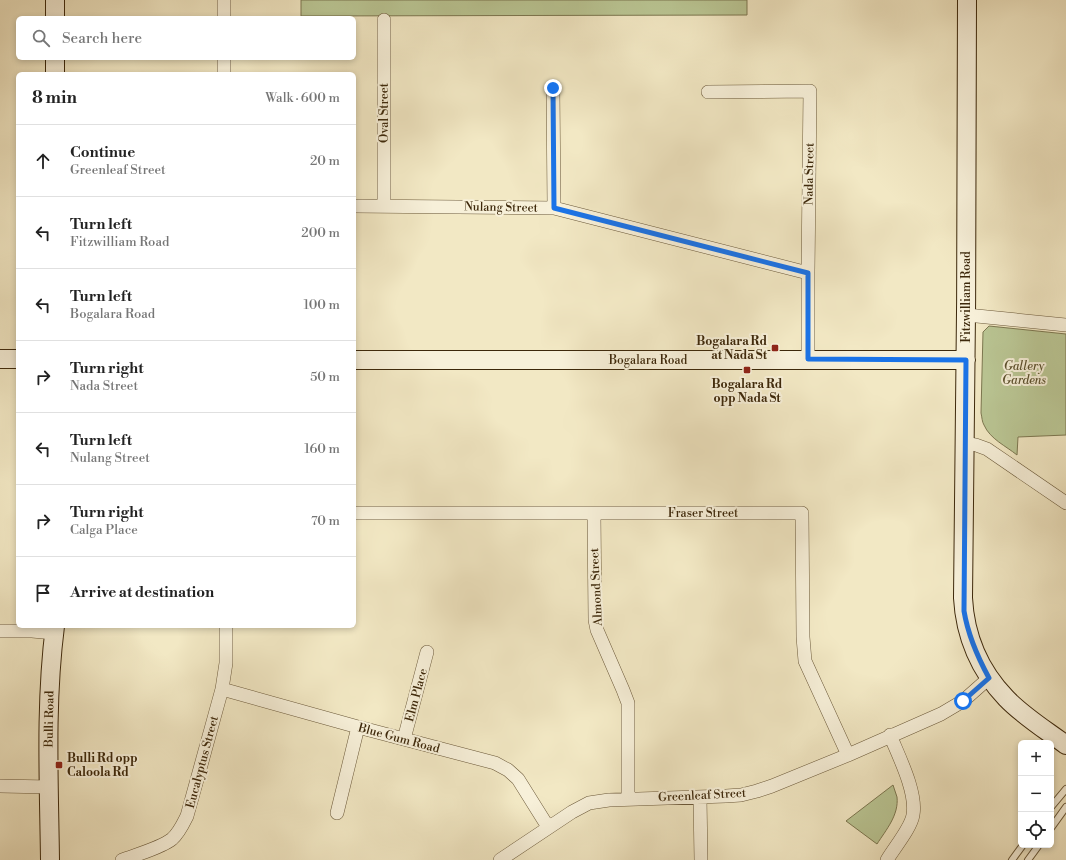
<!DOCTYPE html>
<meta charset="utf-8">
<style>
body{margin:0;font-family:"Libre Bodoni",serif;background:#f2f2f2;color:#222}
.controls{position:absolute;right:12px;bottom:12px;display:grid;overflow:hidden;border-radius:6px;box-shadow:0 2px 6px #0003}
.controls button{width:36px;height:36px;display:grid;place-items:center;padding:0;border:0;border-bottom:1px solid #e0e0e0;background:#fff;color:#222;font:20px sans-serif}
.stop{position:absolute;width:12px;height:12px;margin:-9px;border:3px solid #1a73e8;border-radius:50%;background:#fff}
.stop.end{background:#1a73e8;border-color:#fff;box-shadow:0 1px 4px #0008}
.list{margin:0;padding:0;list-style:none}
h2{display:flex;justify-content:space-between;align-items:center;height:52px;margin:0;padding:0 16px;font-size:17px}
h2 small{font-size:13px;font-weight:400;color:#767676}
.list li{display:grid;grid-template-columns:26px 1fr auto;gap:12px;align-items:center;box-sizing:border-box;height:72px;padding:0 16px;border-top:1px solid #e0e0e0}
.list b{display:block;font-size:15px;white-space:nowrap}
.list p{margin:0;font-size:13px;white-space:nowrap;color:#767676}
.list em{font-size:13px;font-style:normal;color:#767676}
.icon{flex:none;width:22px;height:22px;fill:none;stroke:currentColor;stroke-width:2;stroke-linecap:round;stroke-linejoin:round}
.map{position:relative;flex:none;width:1066px;height:860px;overflow:hidden}
.search{position:absolute;background:#fff;box-shadow:0 2px 6px #0003;left:16px;top:16px;width:340px;height:44px;display:flex;align-items:center;gap:10px;box-sizing:border-box;padding:0 14px;border-radius:6px;color:#767676;font-size:15px}
.panel{position:absolute;background:#fff;box-shadow:0 2px 6px #0003;left:16px;top:72px;width:340px;height:556px;border-radius:6px}
.map>svg:first-child{display:block}
.green{fill:#bac694;stroke:#7c7750}
.lines{fill:none;stroke-linecap:round;stroke-linejoin:round}
.lane-casing{stroke:#6a5839;stroke-width:8}
.street-casing{stroke:#6a5839;stroke-width:14}
.secondary-casing{stroke:#3d280b;stroke-width:20}
.lane{stroke:#f7f0d9;stroke-width:6}
.street{stroke:#f7f0d9;stroke-width:13}
.secondary{stroke:#f7f0d9;stroke-width:18}
.route{stroke:#1a73e8;stroke-width:5}
.poi-dot{fill:#8f2418;stroke:#f7f0d9;stroke-width:1.5}
.labels{text-anchor:middle;stroke-width:4;stroke-linejoin:round;paint-order:stroke}
.street-label{font-size:12px;fill:#3d280b;stroke:#f7f0d9}
.poi-label{font-size:12px;font-weight:bold;fill:#3d280b;stroke:#f7f0d9;text-anchor:end}
.park-label{font-size:12px;font-style:italic;fill:#5c502d;stroke:#f7f0d9}
</style>
<div class="map">
<svg width="1066" height="860" viewBox="0 0 1066 860">
<rect width="100%" height="100%" fill="#f2e8c4"/>
<filter id="stains"><feTurbulence type="fractalNoise" baseFrequency=".005" numOctaves="4"/><feColorMatrix values="0 0 0 0 .2 0 0 0 0 .09 0 0 0 0 .02 0 0 0 .5 -.17"/></filter>
<radialGradient id="worn" r=".72"><stop offset=".6" stop-color="#630" stop-opacity="0"/><stop offset="1" stop-color="#630" stop-opacity=".3"/></radialGradient>
<!-- green -->
<path class="green" d="M301,0H747V15L301,16Z
M989,326L1066,334V435L1018,437L1017,455C1006,446 990,439 984,425C982,422 982,417 981,413L983,332Z
M893,785C894,789 896,793 897,797C899,815 886,830 877,844L846,821Z"/>
<g class="lines">
<!-- lane casing -->
<g class="lane-casing">
<path id="lane" d="M1051,807L1066,789
M1051,828L1066,807
M1012,860L1023,845
M1028,860L1039,845"/>
</g>
<!-- street casing -->
<g class="street-casing">
<path id="street" d="M224,18V0
M384,20V206
M224,74V58
M553,88L554,208
M708,92L810,91L808,273V359
M354,206L554,208L808,273
M967,315L1066,325
M966,443L976,445L987,449L1066,503
M354,513H802L803,637L805,661L848,755
M594,513L595,620L597,630L623,690L628,703V799
M0,631H32L54,633
M222,689L358,727L495,763L508,770L518,779L548,827
M404,739L427,652
M0,786L49,787
M700,797L701,860
M337,813L358,727
M122,860C135,855 161,848 172,839C179,833 183,824 187,816L222,689L226,663V626
M500,860L572,812L589,803L609,800L726,796L741,795L757,791L772,786L848,755L941,714L963,701L989,678
M887,860C894,848 911,828 913,815C917,792 899,757 890,735"/>
</g>
<!-- secondary casing -->
<g class="secondary-casing">
<path id="secondary" d="M55,0V18
M967,0C967,199 966,399 963,598C965,636 980,671 1006,698C1023,716 1046,730 1066,745
M55,58V74
M0,359H18
M354,360H966
M50,860C49,782 45,704 55,626"/>
</g>
<!-- lane -->
<use href="#lane" class="lane"/>
<!-- street -->
<use href="#street" class="street"/>
<!-- secondary -->
<use href="#secondary" class="secondary"/>
</g>
<g class="lines">
<!-- route -->
<path class="route" d="M553,88L554,208L808,273V359L966,360L964,611C968,635 977,656 989,678L963,701"/>
</g>
<!-- markers -->
<g class="poi-dot">
<rect x="771" y="344" width="8" height="8" rx="2"/>
<rect x="743" y="366" width="8" height="8" rx="2"/>
<rect x="55" y="761" width="8" height="8" rx="2"/>
</g>
<g class="labels">
<!-- street labels -->
<g class="street-label">
<text transform="translate(384 113) rotate(-90)" y="4">Oval Street</text>
<text transform="translate(809 174) rotate(-89)" y="4">Nada Street</text>
<text transform="translate(501 207) rotate(1)" y="4">Nulang Street</text>
<text transform="translate(966 297) rotate(-90)" y="4">Fitzwilliam Road</text>
<text x="648" y="364">Bogalara Road</text>
<text x="703" y="517">Fraser Street</text>
<text transform="translate(596 587) rotate(-93)" y="4">Almond Street</text>
<text transform="translate(416 695) rotate(-75)" y="4">Elm Place</text>
<text transform="translate(49 719) rotate(-89)" y="4">Bulli Road</text>
<text transform="translate(399 738) rotate(15)" y="4">Blue Gum Road</text>
<text transform="translate(202 762) rotate(-75)" y="4">Eucalyptus Street</text>
<text transform="translate(702 795) rotate(-3)" y="4">Greenleaf Street</text>
</g>
<!-- poi labels -->
<g class="poi-label">
<text x="767" y="345">Bogalara Rd<tspan x="767" dy="14">at Nada St</tspan></text>
<text x="747" y="388" text-anchor="middle">Bogalara Rd<tspan x="747" dy="14">opp Nada St</tspan></text>
<text x="67" y="762" text-anchor="start">Bulli Rd opp<tspan x="67" dy="14">Caloola Rd</tspan></text>
</g>
<!-- park labels -->
<g class="park-label">
<text x="1024" y="370">Gallery<tspan x="1024" dy="14">Gardens</tspan></text>
</g>
</g>
<rect width="100%" height="100%" filter="url(#stains)"/>
<rect width="100%" height="100%" fill="url(#worn)"/>
</svg>
<div class="controls">
<button>+</button>
<button>−</button>
<button><svg class="icon" aria-label="locate" viewBox="0 0 24 24"><circle cx="12" cy="12" r="6"/><path d="M12 2v4M12 18v4M2 12h4M18 12h4"/></svg></button>
</div>
<div class="stop" style="left:963px;top:701px"></div>
<div class="stop end" style="left:553px;top:88px"></div>
<div class="search"><svg class="icon" aria-label="search" viewBox="0 0 24 24"><circle cx="10" cy="10" r="6"/><path d="M15 15l6 6"/></svg>Search here</div>
<section class="panel">
<h2>8 min<small>Walk · 600 m</small></h2>
<ul class="list">
<li><svg class="icon" aria-label="ahead" viewBox="0 0 24 24"><path d="M12 20V5M6 11l6-6 6 6"/></svg><div><b>Continue</b><p>Greenleaf Street</p></div><em>20 m</em></li>
<li><svg class="icon" aria-label="left" viewBox="0 0 24 24"><path d="M17 20v-9H6M10 6l-5 5 5 5"/></svg><div><b>Turn left</b><p>Fitzwilliam Road</p></div><em>200 m</em></li>
<li><svg class="icon" aria-label="left" viewBox="0 0 24 24"><path d="M17 20v-9H6M10 6l-5 5 5 5"/></svg><div><b>Turn left</b><p>Bogalara Road</p></div><em>100 m</em></li>
<li><svg class="icon" aria-label="right" viewBox="0 0 24 24"><path d="M7 20v-9h11M14 6l5 5-5 5"/></svg><div><b>Turn right</b><p>Nada Street</p></div><em>50 m</em></li>
<li><svg class="icon" aria-label="left" viewBox="0 0 24 24"><path d="M17 20v-9H6M10 6l-5 5 5 5"/></svg><div><b>Turn left</b><p>Nulang Street</p></div><em>160 m</em></li>
<li><svg class="icon" aria-label="right" viewBox="0 0 24 24"><path d="M7 20v-9h11M14 6l5 5-5 5"/></svg><div><b>Turn right</b><p>Calga Place</p></div><em>70 m</em></li>
<li><svg class="icon" aria-label="arrive" viewBox="0 0 24 24"><path d="M6 21V4h12l-3 4 3 4H6"/></svg><div><b>Arrive at destination</b></div></li>
</ul>
</section>
</div>
